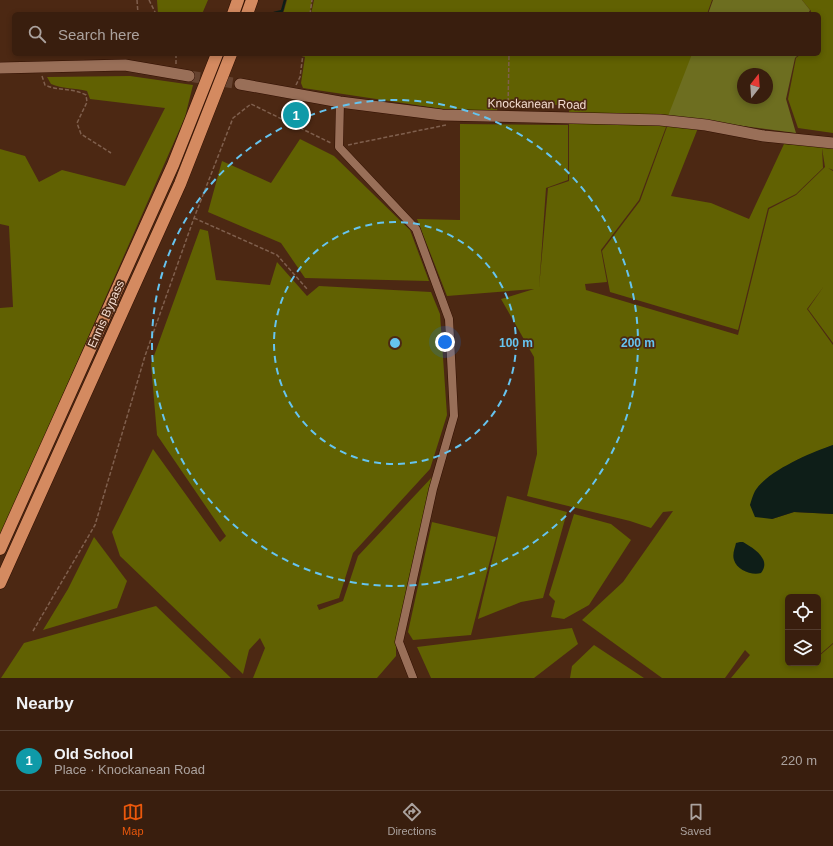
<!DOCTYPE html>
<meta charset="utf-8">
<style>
body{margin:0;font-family:Arial,sans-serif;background:#442b1c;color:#f1f3f6}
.controls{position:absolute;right:12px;bottom:12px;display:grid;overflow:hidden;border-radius:6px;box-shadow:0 2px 6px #0003}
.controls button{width:36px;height:36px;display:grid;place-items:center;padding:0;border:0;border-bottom:1px solid #533c2e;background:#391e0e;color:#f1f3f6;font:20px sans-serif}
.compass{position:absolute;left:737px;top:68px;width:36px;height:36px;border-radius:50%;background:#391e0e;box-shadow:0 2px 6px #0003;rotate:17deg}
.you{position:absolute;left:445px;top:342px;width:14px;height:14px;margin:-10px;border:3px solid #fff;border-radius:50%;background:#1a73e8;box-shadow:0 0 0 6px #1a73e833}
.badge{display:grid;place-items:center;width:26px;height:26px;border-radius:50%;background:#ea580c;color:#fff;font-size:13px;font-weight:700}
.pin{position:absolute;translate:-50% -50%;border:2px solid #fff;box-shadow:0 1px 4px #0006}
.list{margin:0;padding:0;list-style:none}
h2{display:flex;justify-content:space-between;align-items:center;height:52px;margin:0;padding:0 16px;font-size:17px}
h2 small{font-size:13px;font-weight:400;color:#aba29e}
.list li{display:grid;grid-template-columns:26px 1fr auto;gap:12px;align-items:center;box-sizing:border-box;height:60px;padding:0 16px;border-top:1px solid #533c2e}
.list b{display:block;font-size:15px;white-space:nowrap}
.list p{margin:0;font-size:13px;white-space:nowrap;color:#aba29e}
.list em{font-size:13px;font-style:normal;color:#aba29e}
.icon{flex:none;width:22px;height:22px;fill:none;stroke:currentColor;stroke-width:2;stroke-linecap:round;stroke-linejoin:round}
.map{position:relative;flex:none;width:833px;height:678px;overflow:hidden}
.search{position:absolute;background:#391e0e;box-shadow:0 2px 6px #0003;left:12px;right:12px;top:12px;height:44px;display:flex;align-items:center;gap:10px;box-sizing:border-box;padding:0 14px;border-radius:6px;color:#aba29e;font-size:15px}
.sheet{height:112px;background:#391e0e}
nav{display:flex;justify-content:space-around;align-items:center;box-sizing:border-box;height:56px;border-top:1px solid #533c2e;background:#391e0e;font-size:11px;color:#aba29e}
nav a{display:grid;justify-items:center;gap:2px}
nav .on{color:#ea580c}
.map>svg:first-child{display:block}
.green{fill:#616102}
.forest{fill:#6d6e20;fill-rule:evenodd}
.water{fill:#0e1e18}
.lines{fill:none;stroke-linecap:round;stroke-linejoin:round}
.stream{stroke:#0e1e18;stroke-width:2.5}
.secondary-tunnel{stroke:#664330;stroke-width:11;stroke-dasharray:11 5.5;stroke-linecap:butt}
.street-casing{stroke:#310f00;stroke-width:9}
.secondary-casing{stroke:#310f00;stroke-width:12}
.highway-casing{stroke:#310f00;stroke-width:13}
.path{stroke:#7f5f4d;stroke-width:1.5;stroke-dasharray:4 2;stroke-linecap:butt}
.street{stroke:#996f58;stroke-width:8}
.secondary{stroke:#996f58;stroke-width:11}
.highway{stroke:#d48a60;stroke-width:12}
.ring{fill:none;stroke:#66c4ef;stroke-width:2;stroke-dasharray:7 5}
.labels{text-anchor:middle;stroke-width:3.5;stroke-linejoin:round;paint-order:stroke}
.street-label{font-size:12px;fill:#f6ded2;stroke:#4c2813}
.centre{fill:#66c4ef;stroke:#4c2813;stroke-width:2}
.ring-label{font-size:12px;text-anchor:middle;font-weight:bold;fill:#66c4ef;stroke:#4c2813;stroke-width:3.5;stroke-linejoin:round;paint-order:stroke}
</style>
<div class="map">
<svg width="833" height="678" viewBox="0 0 833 678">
<rect width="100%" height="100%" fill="#4c2813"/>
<!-- green -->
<path class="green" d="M157,0H208L202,14H158Z
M287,0H312L310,14H283Z
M314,0H712L707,14H311Z
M802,0H833V133L798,128L788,99L796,58L801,54H819V14H810L811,11Z
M295,54H693L639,200L601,250L607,282L585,284L586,290L738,335L769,209L796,195L825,167L822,148L823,168L796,194L768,208L738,330L610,292L602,251L640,201L668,124L698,128L671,196L711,203L749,219L784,144L833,147V170L828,168L833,171V343L808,309L824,286L807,309L833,345V445L797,460L769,477L772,519L794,512L833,514V643L818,656V597H788V663H818V657L833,644V678H731L750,655L745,650L725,678H662L582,620L623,582L673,511L663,512L651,528L630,521L527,496L537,454L534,357L501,299L534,289L447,296L417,219L460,220V124L568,125V180L546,188L539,288L548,188L569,181V106L508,101L498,102L497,111L443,109L303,88L301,83L305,57Z
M130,76L193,85L185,117L0,537V308L13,307L9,226L0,224V149L25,156L39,182L62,170L125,186L165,108L90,99L87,91C75,88 62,89 51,84L47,77Z
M300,139L334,156L410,230L429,281L305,278L281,243L208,212L222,161L271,183Z
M200,229L208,231L216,280L270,285L277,262L307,296L319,286L431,292L440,314L447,415L430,469L353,553L339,598L317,605L319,610L343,601L358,556L434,475L396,641V656L377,678H253L265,648L260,638L249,650L243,674L120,556L112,532L153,449L220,542L226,536L157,435L151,364Z
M507,496L567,512L543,598L521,602L478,619Z
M574,514L611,524L631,540L589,605L564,619L551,617L555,601L549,595Z
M432,522L496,537L471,635L413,640L408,632Z
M94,537L127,581L117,608L43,630L68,589Z
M156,606L231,678H1L24,643Z
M572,628L578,644L534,678H431L417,647Z
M594,645L644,678H570L572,666Z"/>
<!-- forest -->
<path class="forest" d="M713,0H802L810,10L808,14H708Z
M692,54H799L795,58L786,99L796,133L668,116ZM743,74H767V98H743Z"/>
<!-- water -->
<path class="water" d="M833,445V514L794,512L772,519L755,517L750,505C751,501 753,495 755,491C767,471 812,452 833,445Z
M740,542H743C753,548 772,559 761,573C752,576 737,570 734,560C732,554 735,548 736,543Z"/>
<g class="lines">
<!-- stream -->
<path class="stream" d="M274,13L282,11L285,0"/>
<!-- secondary-tunnel -->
<path class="secondary-tunnel" d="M189,76L240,84"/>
<!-- street casing -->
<g class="street-casing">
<path id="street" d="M340,102L339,147L416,229L449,319L454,416L433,489L399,642L413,678"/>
</g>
<!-- secondary casing -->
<g class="secondary-casing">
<path id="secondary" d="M0,68L125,65L189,76
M240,84L340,102L442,115L660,120L706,125L764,136L833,143"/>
</g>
<!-- highway casing -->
<g class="highway-casing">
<path id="highway" d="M233,14L238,0
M247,14L252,0
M0,549L173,165L217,54
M0,583L180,184L231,54"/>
</g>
<!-- path -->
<path class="path" d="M137,0L138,14
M149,0L156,14
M310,14L312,0
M176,64V54
M42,76L45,85C58,91 73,88 86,95L87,102L77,123L81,134L111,153
M296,85L300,77L303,54
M508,108L509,54
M348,145L446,125
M194,218L277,255L307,289
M33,631L95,525L145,356L194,218L233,118L251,104L331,143"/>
<!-- street -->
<use href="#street" class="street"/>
<!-- secondary -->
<use href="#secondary" class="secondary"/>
<!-- highway -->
<use href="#highway" class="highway"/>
</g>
<!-- distance rings -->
<g class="ring">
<circle cx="395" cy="343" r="121"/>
<circle cx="395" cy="343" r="243"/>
</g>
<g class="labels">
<!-- street labels -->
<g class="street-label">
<text transform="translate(537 104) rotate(1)" y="4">Knockanean Road</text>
<text transform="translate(106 314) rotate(-66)" y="4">Ennis Bypass</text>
</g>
</g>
<circle cx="395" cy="343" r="6" class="centre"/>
<g class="ring-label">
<text x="516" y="347">100 m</text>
<text x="638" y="347">200 m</text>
</g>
</svg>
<div class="controls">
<button><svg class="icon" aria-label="locate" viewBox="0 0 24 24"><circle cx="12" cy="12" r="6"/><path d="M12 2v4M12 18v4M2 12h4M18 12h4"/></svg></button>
<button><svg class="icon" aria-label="layers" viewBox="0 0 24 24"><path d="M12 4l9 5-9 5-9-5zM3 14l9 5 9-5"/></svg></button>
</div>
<svg class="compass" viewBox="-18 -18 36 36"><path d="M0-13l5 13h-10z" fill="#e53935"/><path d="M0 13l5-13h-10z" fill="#aba29e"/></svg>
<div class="you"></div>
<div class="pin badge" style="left:296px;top:115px;background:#0f9aa8">1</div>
<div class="search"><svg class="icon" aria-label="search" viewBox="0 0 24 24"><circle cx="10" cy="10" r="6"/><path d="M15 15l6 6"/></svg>Search here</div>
</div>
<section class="sheet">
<h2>Nearby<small></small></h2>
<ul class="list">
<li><span class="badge" style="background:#0f9aa8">1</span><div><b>Old School</b><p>Place · Knockanean Road</p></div><em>220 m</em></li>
</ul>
</section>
<nav>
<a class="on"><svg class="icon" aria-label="map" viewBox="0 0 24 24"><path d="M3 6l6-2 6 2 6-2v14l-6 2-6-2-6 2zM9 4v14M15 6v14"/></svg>Map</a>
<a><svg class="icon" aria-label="directions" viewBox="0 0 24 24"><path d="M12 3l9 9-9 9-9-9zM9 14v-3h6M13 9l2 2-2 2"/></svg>Directions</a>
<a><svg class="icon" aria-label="saved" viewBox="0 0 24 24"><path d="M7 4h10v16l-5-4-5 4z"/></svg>Saved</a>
</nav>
